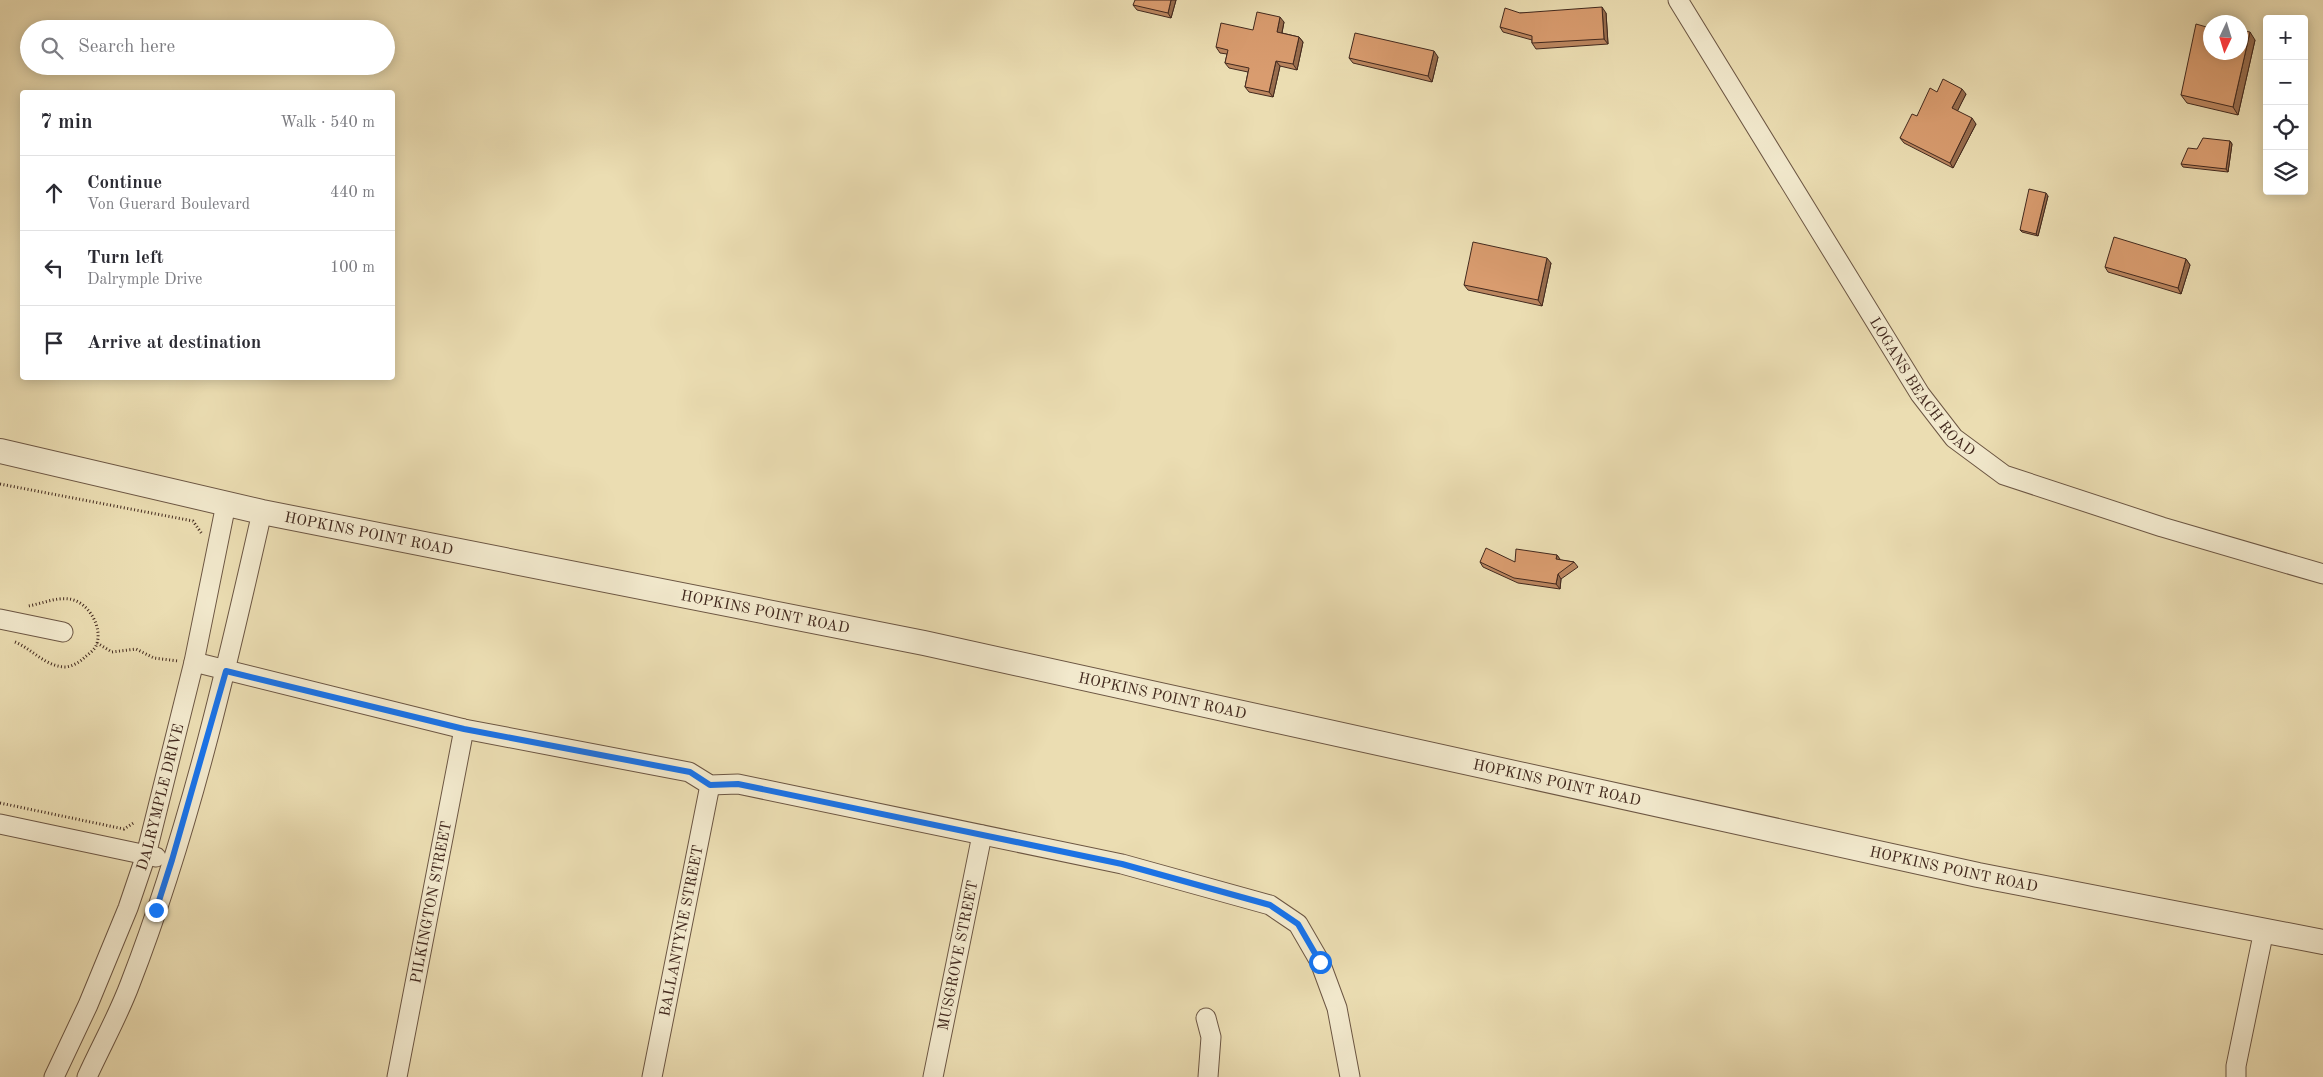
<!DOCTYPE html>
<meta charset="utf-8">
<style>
body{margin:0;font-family:"Old Standard TT",serif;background:#f7f7f7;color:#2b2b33}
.controls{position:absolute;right:15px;top:15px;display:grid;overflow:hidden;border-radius:5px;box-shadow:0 2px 12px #0003}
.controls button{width:45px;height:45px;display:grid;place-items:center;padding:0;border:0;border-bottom:1px solid #e1e1e2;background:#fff;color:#2b2b33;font:25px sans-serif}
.compass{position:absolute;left:2203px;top:15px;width:45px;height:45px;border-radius:50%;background:#fff;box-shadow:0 2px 12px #0003;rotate:184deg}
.stop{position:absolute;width:15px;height:15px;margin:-11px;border:4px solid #1a73e8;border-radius:50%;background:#fff}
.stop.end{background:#1a73e8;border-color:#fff;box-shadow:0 1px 5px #0008}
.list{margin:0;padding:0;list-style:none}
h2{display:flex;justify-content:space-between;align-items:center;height:65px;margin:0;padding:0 20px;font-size:21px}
h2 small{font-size:16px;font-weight:400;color:#7c7c81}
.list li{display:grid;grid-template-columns:32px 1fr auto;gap:15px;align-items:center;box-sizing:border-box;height:75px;padding:0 20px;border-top:1px solid #e1e1e2}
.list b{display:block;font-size:19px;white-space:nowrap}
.list p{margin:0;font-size:16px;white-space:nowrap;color:#7c7c81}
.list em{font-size:16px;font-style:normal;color:#7c7c81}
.icon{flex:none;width:28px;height:28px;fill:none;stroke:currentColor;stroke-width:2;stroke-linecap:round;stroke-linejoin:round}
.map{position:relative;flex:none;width:2323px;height:1077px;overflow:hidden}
.search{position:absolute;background:#fff;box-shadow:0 2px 12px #0003;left:20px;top:20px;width:375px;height:55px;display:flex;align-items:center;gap:12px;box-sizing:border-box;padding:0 18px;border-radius:28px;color:#7c7c81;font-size:19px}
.panel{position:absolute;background:#fff;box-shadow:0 2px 12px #0003;left:20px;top:90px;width:375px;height:290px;border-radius:5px}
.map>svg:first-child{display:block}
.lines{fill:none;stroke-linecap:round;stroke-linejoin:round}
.minor-casing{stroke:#6c5643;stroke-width:21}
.tertiary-casing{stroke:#6c5643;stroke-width:26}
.path{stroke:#42291e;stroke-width:3;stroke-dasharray:1 2.5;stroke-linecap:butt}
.minor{stroke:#f2e9cd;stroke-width:19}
.tertiary{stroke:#f2e9cd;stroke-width:24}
.wall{fill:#bb865f;stroke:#42291e}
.shaded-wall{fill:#986d4e;stroke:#42291e}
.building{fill:#d99c6f;stroke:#42291e}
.route{stroke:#1a73e8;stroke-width:6}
.labels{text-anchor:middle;stroke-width:4;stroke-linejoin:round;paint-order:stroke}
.street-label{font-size:15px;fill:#42291e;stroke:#f2e9cd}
</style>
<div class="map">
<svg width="2323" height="1077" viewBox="0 0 2323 1077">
<rect width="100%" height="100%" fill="#ebddb2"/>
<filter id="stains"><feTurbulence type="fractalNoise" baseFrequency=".004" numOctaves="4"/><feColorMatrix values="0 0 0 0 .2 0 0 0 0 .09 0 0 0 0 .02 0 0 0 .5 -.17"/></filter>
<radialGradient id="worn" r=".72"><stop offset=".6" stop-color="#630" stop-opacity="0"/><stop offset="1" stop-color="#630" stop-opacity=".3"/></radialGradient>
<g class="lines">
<!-- minor casing -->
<g class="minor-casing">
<g id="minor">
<path id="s1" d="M1678,0L1920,394L1954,438L2004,475L2162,527L2323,574"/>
<path d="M0,619L63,632"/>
<path d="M194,662L464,729L689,772L710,785L738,784L1122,864L1270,905L1298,924L1320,962L1337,1008L1350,1077"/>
<path d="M0,824L156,857"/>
<path d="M1206,1018L1211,1037L1208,1077"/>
<path id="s2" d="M54,1077L88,1005L128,908L146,855L194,662L226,504"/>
<path d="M87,1077C101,1046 118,1016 130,984C189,832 226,671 262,512"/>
<path id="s3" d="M397,1077L464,729"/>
<path id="s4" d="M652,1077L710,785"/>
<path id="s5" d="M933,1077L982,835"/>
<path d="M2236,1077V1066L2264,930"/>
</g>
</g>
<!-- tertiary casing -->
<g class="tertiary-casing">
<g id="tertiary">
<path id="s6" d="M0,451L262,512L924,643L1978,875L2323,942"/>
</g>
</g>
<!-- path -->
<path class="path" d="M0,484L193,521L202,534
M15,642C32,649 46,667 66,667C73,666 80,662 85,657C89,654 94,650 96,646C104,628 88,601 69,599C56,597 41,604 28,606
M97,643L112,652L136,649L154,658L178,661
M0,803L124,829L135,822"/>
<!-- minor -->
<use href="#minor" class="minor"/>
<!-- tertiary -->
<use href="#tertiary" class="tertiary"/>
</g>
<!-- wall -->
<path class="wall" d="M1176,0L1171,18L1137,10L1133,5Z
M1520,13H1606L1608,44L1536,49L1532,43V40L1503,32L1500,27Z
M1284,22L1282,33L1299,37L1303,42L1297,70L1280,66L1273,97L1249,92L1245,87L1248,72L1229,68L1225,63L1227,54L1220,53L1216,47Z
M2255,40L2238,115L2187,103L2181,95L2210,52Z
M1438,57L1432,82L1353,63L1349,58Z
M1937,92L1966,94L1957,111L1976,124L1953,168L1904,143L1900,138L1917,116Z
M2230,141L2232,144L2228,172L2183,167L2181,164L2197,149Z
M2048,196L2038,236L2022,232L2020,230Z
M2186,259L2190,265L2181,294L2108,272L2105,267Z
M1551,263L1542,306L1468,290L1464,285Z
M1557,555L1560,560L1574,562L1578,567L1561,579L1560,589L1518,583L1483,567L1480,562H1515Z"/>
<!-- shaded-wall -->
<path class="shaded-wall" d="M1171,0H1176L1171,18L1168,13Z
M1602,7L1606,13L1608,44L1604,39Z
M1280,17L1284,22L1281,37L1277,32Z
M2250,32L2255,40L2238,115L2233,107Z
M1299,37L1303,42L1297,70L1293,64Z
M1434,51L1438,57L1432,82L1428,76Z
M1276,61L1280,66L1273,97L1269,92Z
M1962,89L1966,94L1956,114L1952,108Z
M1972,118L1976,124L1953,168L1950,163Z
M2230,141L2232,144L2228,172L2226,169Z
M2046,193L2048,196L2038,236L2036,234Z
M1547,258L1551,263L1542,306L1538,300Z
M2186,259L2190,265L2181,294L2178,288Z
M1557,555L1560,559L1559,564L1556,559Z
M1558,574L1561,579L1560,589L1556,584Z"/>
<!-- building -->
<path class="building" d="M1135,0H1171L1168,13L1133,5Z
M1602,7L1604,39L1532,43V36L1500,27L1505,8L1520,13Z
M1257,12L1280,17L1277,32L1299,37L1293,64L1276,61L1269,92L1245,87L1249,68L1225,63L1228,50L1216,47L1221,23L1253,30Z
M2196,24L2210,28V52H2240V30L2250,32L2233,107L2181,95Z
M1355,33L1434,51L1428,76L1349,58Z
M1943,79L1962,89L1952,108L1972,118L1950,163L1900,138L1912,114L1917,116L1930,88L1937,92Z
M2203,138L2230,141L2226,169L2181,164L2188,148L2197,149Z
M2029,189L2046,193L2036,234L2020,230Z
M2114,237L2186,259L2178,288L2105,267Z
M1473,242L1547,258L1538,300L1464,285Z
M1486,548L1515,562L1516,549L1557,555L1556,559L1574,562L1558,574L1556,584L1514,578L1480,562Z"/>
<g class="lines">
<!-- route -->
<path class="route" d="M156,910L172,860L226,671L464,729L690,772L710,785L738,784L1122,864L1270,905L1298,924L1320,962"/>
</g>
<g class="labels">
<!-- street labels -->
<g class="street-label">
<text dy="5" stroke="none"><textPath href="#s1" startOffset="458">LOGANS BEACH ROAD</textPath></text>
<text dy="5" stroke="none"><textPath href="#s6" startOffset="378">HOPKINS POINT ROAD</textPath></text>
<text dy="5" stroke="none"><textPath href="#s6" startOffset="782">HOPKINS POINT ROAD</textPath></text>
<text dy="5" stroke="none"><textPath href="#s6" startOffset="1188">HOPKINS POINT ROAD</textPath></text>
<text dy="5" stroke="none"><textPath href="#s6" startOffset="1592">HOPKINS POINT ROAD</textPath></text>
<text dy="5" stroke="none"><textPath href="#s2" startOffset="300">DALRYMPLE DRIVE</textPath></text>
<text dy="5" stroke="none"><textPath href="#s6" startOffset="1998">HOPKINS POINT ROAD</textPath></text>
<text dy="5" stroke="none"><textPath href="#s3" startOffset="178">PILKINGTON STREET</textPath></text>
<text dy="5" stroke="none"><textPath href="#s4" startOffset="149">BALLANTYNE STREET</textPath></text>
<text dy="5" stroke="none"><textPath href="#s5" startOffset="124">MUSGROVE STREET</textPath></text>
</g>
</g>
<rect width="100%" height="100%" filter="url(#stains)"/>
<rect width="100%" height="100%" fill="url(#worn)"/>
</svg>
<div class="controls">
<button>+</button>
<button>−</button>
<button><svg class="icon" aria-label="locate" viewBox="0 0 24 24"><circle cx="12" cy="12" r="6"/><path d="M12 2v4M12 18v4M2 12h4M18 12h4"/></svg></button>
<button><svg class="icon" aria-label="layers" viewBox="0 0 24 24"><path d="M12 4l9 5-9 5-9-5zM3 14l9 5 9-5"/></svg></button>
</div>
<svg class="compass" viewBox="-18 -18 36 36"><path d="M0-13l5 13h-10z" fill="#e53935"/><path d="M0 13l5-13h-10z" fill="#7c7c81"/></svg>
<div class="stop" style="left:1320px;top:962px"></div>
<div class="stop end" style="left:156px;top:910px"></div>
<div class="search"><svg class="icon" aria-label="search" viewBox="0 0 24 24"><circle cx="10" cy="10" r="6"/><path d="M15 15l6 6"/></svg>Search here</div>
<section class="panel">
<h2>7 min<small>Walk · 540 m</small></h2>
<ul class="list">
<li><svg class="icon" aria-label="ahead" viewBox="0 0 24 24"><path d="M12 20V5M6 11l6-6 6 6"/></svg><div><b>Continue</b><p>Von Guerard Boulevard</p></div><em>440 m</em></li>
<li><svg class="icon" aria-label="left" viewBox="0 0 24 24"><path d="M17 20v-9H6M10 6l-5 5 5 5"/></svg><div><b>Turn left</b><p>Dalrymple Drive</p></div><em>100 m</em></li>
<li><svg class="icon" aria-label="arrive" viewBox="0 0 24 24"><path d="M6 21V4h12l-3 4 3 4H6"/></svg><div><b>Arrive at destination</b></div></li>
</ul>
</section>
</div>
